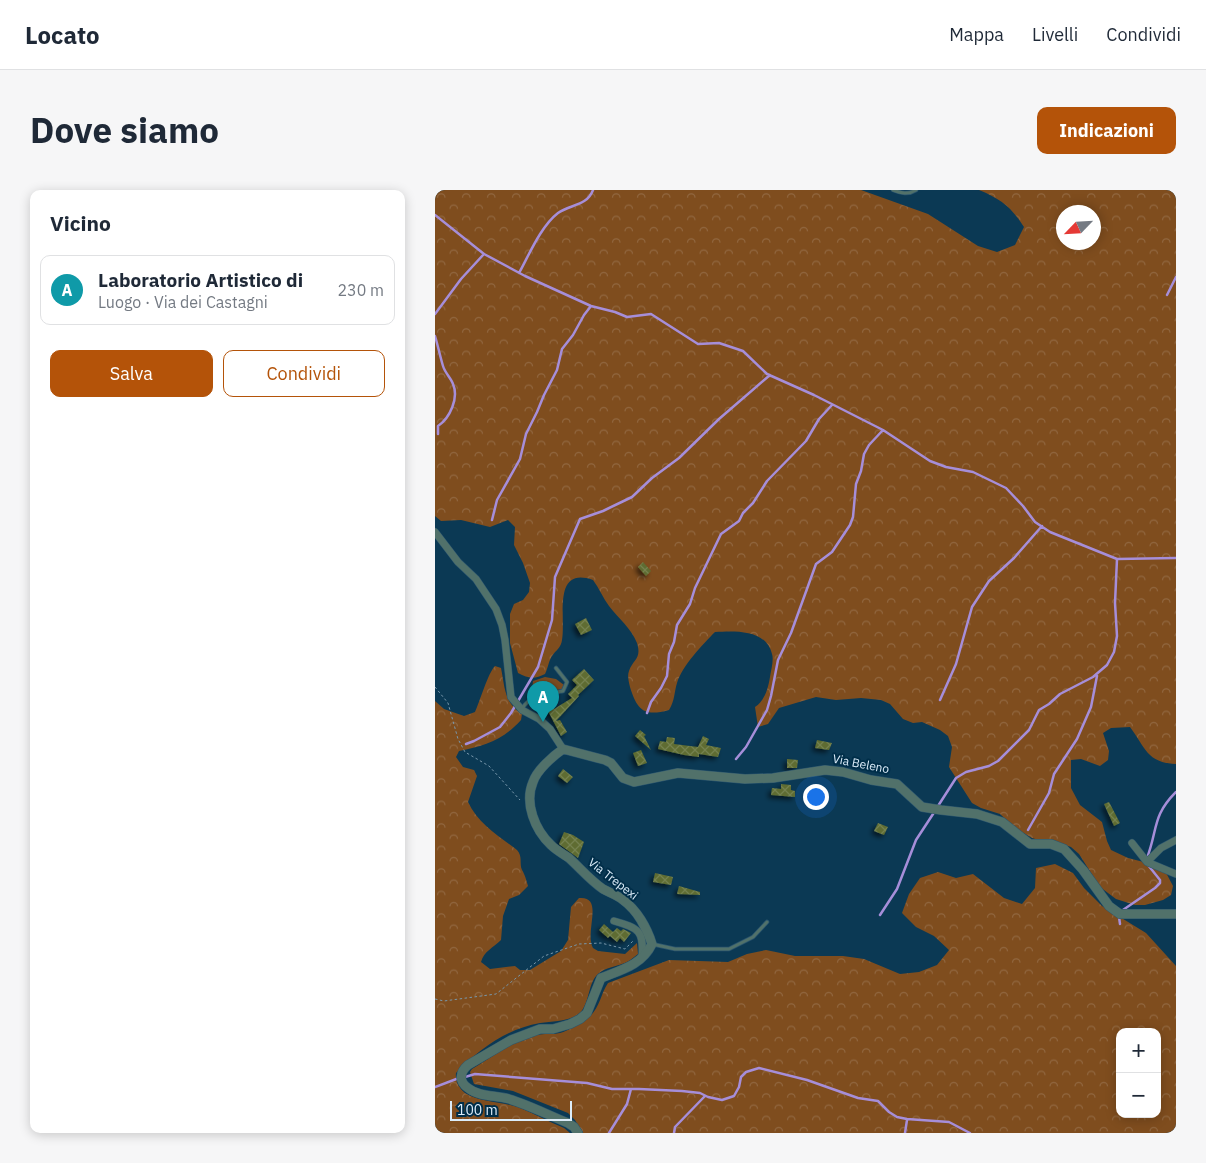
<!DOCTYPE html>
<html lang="it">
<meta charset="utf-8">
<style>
body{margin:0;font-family:"IBM Plex Sans",sans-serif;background:#f6f6f7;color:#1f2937}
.controls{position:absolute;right:15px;bottom:15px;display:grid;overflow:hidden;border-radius:10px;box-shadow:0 2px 12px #0003}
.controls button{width:45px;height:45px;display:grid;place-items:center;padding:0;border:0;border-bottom:1px solid #e0e1e3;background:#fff;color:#1f2937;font:25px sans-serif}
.compass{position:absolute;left:621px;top:15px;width:45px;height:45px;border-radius:50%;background:#fff;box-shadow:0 2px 12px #0003;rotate:245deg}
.scale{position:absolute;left:15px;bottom:12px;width:122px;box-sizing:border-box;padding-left:5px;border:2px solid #dcedfa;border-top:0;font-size:14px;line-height:18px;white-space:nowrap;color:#dcedfa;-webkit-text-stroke:4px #002e49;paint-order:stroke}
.you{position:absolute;left:380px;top:606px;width:18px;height:18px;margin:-12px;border:4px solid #fff;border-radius:50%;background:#1a73e8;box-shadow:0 0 0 8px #1a73e833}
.badge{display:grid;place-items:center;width:32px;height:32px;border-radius:50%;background:#b45309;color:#fff;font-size:16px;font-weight:700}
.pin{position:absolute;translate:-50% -41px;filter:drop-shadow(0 1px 2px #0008)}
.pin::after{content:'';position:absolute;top:26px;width:18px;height:15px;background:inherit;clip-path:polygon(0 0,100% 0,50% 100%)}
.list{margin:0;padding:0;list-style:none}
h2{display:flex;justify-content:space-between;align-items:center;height:65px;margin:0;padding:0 20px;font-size:21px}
h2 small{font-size:16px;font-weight:400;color:#747a83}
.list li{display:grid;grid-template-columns:32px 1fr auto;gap:15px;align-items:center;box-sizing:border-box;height:70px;margin:0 10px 10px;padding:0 10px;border:1px solid #e0e1e3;border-radius:10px}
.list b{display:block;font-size:19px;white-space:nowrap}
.list p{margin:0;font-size:16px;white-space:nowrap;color:#747a83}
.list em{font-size:16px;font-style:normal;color:#747a83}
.actions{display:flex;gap:10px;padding:15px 20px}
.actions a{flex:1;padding:11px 0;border:1px solid #b45309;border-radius:10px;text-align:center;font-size:18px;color:#b45309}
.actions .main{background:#b45309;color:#fff}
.map{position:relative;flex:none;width:741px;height:943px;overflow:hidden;border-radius:10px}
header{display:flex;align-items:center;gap:30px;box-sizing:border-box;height:70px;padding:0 25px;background:#fff;border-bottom:1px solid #e0e1e3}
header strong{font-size:24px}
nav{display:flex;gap:28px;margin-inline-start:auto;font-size:18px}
.intro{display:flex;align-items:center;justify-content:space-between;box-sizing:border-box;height:120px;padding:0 30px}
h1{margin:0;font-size:35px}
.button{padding:12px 22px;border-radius:10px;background:#b45309;color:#fff;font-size:18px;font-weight:700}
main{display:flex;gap:30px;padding:0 30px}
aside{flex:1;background:#fff;border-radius:10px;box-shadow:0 2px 12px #0003}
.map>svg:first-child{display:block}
.forest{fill:url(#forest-crowns);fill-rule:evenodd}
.park{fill:url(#park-tufts)}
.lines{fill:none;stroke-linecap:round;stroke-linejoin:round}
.stream{stroke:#a68ed9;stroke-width:2.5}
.building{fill:url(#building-cross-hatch);filter:url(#shadow)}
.service-casing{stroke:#2c566f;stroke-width:4.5}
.minor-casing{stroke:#2c566f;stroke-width:8}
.tertiary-casing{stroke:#2c566f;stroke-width:10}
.path{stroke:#7998ac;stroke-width:1;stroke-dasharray:2.5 2.5;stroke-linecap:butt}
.service{stroke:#51716a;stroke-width:3}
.minor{stroke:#51716a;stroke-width:7}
.tertiary{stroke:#51716a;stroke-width:9}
.labels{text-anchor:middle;stroke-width:4;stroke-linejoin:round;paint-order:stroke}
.street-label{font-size:12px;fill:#dcedfa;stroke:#002e49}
</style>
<header>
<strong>Locato</strong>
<nav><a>Mappa</a><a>Livelli</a><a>Condividi</a></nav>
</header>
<div class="intro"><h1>Dove siamo</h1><a class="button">Indicazioni</a></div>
<main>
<aside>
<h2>Vicino<small></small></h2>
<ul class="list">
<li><span class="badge" style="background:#0f9aa8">A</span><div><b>Laboratorio Artistico di</b><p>Luogo · Via dei Castagni</p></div><em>230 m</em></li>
</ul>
<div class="actions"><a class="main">Salva</a><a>Condividi</a></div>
</aside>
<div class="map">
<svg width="741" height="943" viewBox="0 0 741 943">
<defs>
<pattern id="forest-crowns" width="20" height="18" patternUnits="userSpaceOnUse" patternTransform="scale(1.25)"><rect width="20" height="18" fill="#7f4d1e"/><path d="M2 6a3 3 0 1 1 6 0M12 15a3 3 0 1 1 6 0" fill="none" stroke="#916740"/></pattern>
<pattern id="park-tufts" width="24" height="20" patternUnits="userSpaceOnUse" patternTransform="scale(1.25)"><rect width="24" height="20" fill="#7a4c21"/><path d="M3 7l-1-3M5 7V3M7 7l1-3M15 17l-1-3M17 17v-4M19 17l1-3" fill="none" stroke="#8c6642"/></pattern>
<pattern id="building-cross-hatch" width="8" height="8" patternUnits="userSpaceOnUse" patternTransform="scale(1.25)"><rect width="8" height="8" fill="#5e6c31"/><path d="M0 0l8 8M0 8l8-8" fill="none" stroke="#748150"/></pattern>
<filter id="shadow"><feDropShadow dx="-3" dy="3" stdDeviation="2.5" flood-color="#0009"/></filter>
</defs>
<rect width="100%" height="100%" fill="#0b3954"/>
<!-- forest -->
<path class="forest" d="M0,0H426L493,24L543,56L562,62L580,55L589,37C576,17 566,9 544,0H741V574C712,573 710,557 695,537L676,538L668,543L674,561L673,570L665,576L646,569L636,570V598L645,615L667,632L672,651L676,660L693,668L728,677L738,696L736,705L728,710L710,715H700L681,709L665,697L644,664L636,657L616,650L607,651L597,648L580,638L565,624L546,618L537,613L514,577L517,557L513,546L505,540L487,532L478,533L468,529L455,514L446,510L426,508L401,510L381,507L344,518L333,534L323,537L320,517C330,510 333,499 335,487C336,480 339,470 337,464C331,439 300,441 280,442C268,454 247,476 242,493C239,503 240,510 234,520C209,527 202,520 195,497C194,492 192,486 194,481C198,469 207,469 202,453C196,438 184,429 174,416C168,408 164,398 158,390C117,376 131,427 127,450C126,458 121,460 117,466C114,470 113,478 110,484C100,489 94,489 83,483L75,453V424L79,414L88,410L94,402L95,393L88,373L79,355L80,337L73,330L55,337L26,330L6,331L0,326ZM628,22H658V52H628Z
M60,476L66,478C70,498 69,512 87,524L86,530C68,550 49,556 24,561L21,567L28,577L39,580L42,586L33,612C43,634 64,646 82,660C88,667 84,673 87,680C90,685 91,689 93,696L84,705L74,709L68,726L66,750C58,758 49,761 46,772L55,779L80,776L85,780H95L126,761L133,750L136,717L144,708C170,706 149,742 158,758L163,761L190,764L202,753L203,764C200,766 197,769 194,771C183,777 171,776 162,785C152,795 155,817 142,825C131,832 117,831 105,833C71,839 44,859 21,883C20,891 24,898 30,903C43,912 68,912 83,917C98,923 114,932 129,938L135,943H0V511L9,519L29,526L40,522C45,511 53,483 60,476Z
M620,674L638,683L649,698L667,716L711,743L741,776V943H147L140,930L133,923L78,901L39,894L35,882L37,879C55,868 81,849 102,845C109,843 117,845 125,843C133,841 149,832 155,826C165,817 166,803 173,793L234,770L293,772L312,764L331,760L360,766H408L429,769L465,784L484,782L502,775L514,760L499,746L481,737L467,723L474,704L485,688L503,682L521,688L538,684L569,708L587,714L600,698L601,678ZM685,842H722V924H685Z"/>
<!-- park -->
<path class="park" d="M110,487L121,489L129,495L127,499L101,504L97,501L98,491Z"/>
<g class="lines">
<!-- stream -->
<path class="stream" d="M0,25L49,64L90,86L156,116L180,122L192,127L216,124L263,154L284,153L308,161L332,184L379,205L448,240L495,271L511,277L538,282L571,298L588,316L600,332L615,342L682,369L741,368
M84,83C94,65 106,36 123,23C136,14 152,16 158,0
M732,105L741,87
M0,124L26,89L49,64
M0,146C3,156 5,166 8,176C10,183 16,188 18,194C24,208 15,228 3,236V244
M57,330L62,310L85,269L91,244L102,222L109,205L122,180L127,159L138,145L149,125L156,116
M505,510L521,474L537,417L554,391L579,368L607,336
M212,523L216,512L226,498L232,486L234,464L239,452L242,435L255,414L260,398L286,344L304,331L308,323L318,313L332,291L371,251L384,229L397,215
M31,554L39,551L65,537L76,523L103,477L117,430L120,387L145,329L168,321L197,307L217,288L244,268L284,229L335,185
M301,569L311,557L332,520L336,506L343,470L356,443L381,374L397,362L415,335L418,327L421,294L426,281L429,264L434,255L448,240
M503,616L521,588L531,582L554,576L563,571L594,540L604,520L614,514L625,504L658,487L672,475L679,462L682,446L680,413L682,369
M593,640L614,603L619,584L642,549L656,517L662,486
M712,668C723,639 717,626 741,602
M685,722L720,698L725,693V690L713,675
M445,725L462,699L481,650L500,621
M684,727L685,734
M30,887L40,884L152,893L177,899H204L247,901L265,903L273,907L287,910L299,906L304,897L306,887L311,882L324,878L372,890L423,908L443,911L454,922L462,927L472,929L514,932L535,943
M0,897L24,888
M174,943L192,914L196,899
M239,943L240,937L270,906
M470,943L472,930"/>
</g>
<!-- building -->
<path class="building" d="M208,372L216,381L211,386L203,377Z
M151,428L157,440L146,445L140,434Z
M149,479L159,490L143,505L144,506L121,531L125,530L132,542L126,546L111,517L116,514L119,519L137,508L133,504L142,495L137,490Z
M205,540L211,545L209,546L216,560L200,546Z
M268,546L274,549L271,555L286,558L283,567L264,564V567L249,565L223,559L225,551L231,552L232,547L240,548L239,554L263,557Z
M382,550L397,553L394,560L380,558Z
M206,560L212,573L203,576L198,563Z
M352,569L363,570L362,578H352Z
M128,579L138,587L132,593L123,586Z
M346,594L356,595V600L360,601V607L336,605L337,598L346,599Z
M372,600H381L382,608L372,609Z
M674,612L685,633L679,636L669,614Z
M443,633L453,637L449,645L439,641Z
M129,642L138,645L149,652L143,668L124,654Z
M220,683L238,687L236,695L218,692Z
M244,696L265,702V705L242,704Z
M169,734L178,742L182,738L186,741L188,739L196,743L189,752L185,748L182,752L175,746L173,748L164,740Z"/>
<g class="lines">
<!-- service casing -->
<g class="service-casing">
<path id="service" d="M458,0C466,3 473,5 481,0
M87,519C94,505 114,504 128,501L132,492L121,478
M217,754L240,759H294L318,747L332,732"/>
</g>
<!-- minor casing -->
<g class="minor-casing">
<path id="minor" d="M0,342L23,372L41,389L61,419L67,435L70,450L76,507L87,520L104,529L115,539L128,559
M697,653L712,672L741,684
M712,672L726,658L741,650
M179,731C204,738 209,741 207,767"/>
</g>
<!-- tertiary casing -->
<g class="tertiary-casing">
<path id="tertiary" d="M143,943L139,937L133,933C113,925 94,915 74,909C61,905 44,907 33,898C23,891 25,882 33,875L76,850L105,839H118L135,834L145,829L152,823L166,788C186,780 207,775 217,754C212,738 202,720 188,710C182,705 175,703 168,699C155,690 146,679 134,668C128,664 121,660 116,655C100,640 89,613 98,592C102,580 118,566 128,559L170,570L176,573L188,588L199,592L243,583L310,589L338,588L390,580L408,582L436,590L462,594L487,617L506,620L542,624L567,632L595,654H616L629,659L648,680L674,716L685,724H741"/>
</g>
<!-- path -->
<path class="path" d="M0,497L13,513L23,549L30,562L54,576L85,610
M0,809L9,811L61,804L109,766L144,754L166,753L190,759L199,750"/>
<!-- service -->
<use href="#service" class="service"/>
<!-- minor -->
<use href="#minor" class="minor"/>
<!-- tertiary -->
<use href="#tertiary" class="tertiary"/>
</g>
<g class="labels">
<!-- street labels -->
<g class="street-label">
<text transform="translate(426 574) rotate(11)" y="4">Via Beleno</text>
<text transform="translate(178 689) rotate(38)" y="4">Via Trepexi</text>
</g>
</g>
</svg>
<div class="controls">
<button>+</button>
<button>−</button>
</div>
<svg class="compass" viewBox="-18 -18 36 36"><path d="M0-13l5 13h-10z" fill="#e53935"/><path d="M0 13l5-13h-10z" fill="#747a83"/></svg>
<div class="scale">100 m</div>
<div class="you"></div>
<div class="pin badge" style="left:108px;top:532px;background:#0f9aa8">A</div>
</div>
</main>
